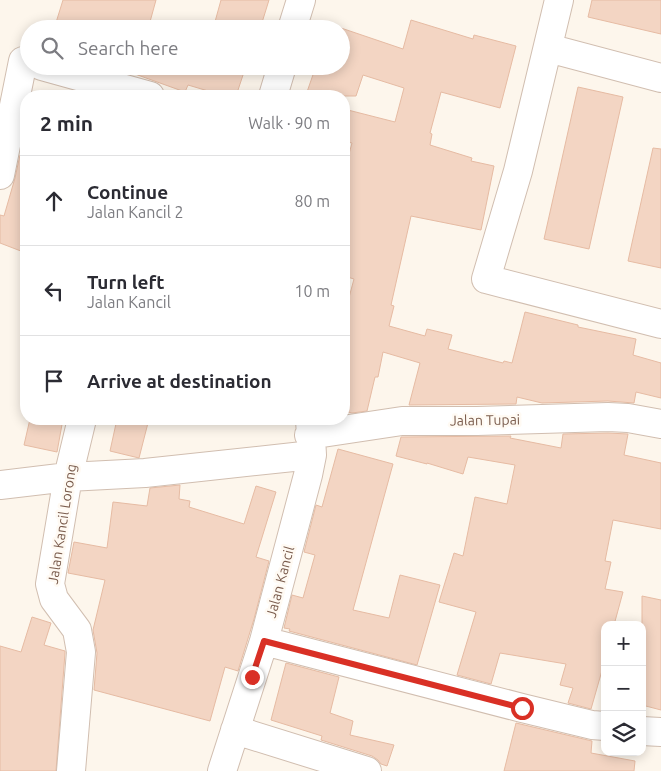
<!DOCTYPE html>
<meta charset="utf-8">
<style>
body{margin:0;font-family:Ubuntu,sans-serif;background:#f2f2f3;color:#2b2b33}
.controls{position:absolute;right:15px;bottom:15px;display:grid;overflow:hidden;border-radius:10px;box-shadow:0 2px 12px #0003}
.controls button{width:45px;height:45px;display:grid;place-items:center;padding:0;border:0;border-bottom:1px solid #e1e1e2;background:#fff;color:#2b2b33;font:25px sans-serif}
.stop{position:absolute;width:15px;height:15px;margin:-11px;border:4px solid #d93025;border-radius:50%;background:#fff}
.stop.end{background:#d93025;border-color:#fff;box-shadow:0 1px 5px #0008}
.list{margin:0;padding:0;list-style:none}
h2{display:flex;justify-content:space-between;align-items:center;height:65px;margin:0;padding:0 20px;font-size:21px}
h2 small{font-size:16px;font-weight:400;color:#7c7c81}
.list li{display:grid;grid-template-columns:32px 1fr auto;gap:15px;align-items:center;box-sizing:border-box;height:90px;padding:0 20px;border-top:1px solid #e1e1e2}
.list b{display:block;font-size:19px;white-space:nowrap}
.list p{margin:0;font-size:16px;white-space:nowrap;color:#7c7c81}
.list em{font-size:16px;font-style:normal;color:#7c7c81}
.icon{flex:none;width:28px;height:28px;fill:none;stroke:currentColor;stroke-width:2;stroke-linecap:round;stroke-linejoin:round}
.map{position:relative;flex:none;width:661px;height:771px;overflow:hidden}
.search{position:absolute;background:#fff;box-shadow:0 2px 12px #0003;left:20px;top:20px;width:330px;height:55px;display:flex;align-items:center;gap:12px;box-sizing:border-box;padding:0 18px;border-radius:28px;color:#7c7c81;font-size:19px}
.panel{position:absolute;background:#fff;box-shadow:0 2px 12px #0003;left:20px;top:90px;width:330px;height:335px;border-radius:20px}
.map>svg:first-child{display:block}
.building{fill:#f3d5c3;stroke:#e6bba3}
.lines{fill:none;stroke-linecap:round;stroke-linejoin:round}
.minor-casing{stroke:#d1beb0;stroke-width:30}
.minor{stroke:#fff;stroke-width:28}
.route{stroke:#d93025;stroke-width:6}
.labels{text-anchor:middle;stroke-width:5;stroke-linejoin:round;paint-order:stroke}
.street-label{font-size:14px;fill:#7a5c4d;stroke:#fffaf3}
</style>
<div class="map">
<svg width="661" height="771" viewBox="0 0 661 771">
<rect width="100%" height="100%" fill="#fdf6ec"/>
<!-- building -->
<path class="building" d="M63,0H156L148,29H54Z
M221,0H269L260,29H213Z
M592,0H661V34L588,17Z
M411,20L473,39L474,35L516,46L500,108L441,92L430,133L432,134L430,145L472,158L471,161L494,166L481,230L411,216L391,305L394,306L389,326L425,336L427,329L452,335L448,349L503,363L504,361L512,363L525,312L578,325V327L636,339L633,355L661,363V398L636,392L634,403L608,401L542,403L517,397L516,404L409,405L420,363L383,352L378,377H375L367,411L352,413L344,411V316L354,279L344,276V172L352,143L344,141V109L395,122L404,88L363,75L356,96H320L307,92L316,66H341V28L403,49Z
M122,66H246L236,96H225L188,85L185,92L121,69Z
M578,87L623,97L589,249L544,239Z
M653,148L661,149V268L628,261Z
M20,155L26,156V253L0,243V215L4,216L15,178Z
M30,419H63L57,452L24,445Z
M117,419H149L139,458L110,451Z
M608,433L628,434L624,455L661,463V529L613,520L605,561L611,562L605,589L623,592L614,625H605V660L591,709L568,703L573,688L560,685L566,664L500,653L491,684L457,675L476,612L439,602L454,553L463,556L475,497L507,504L515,465L468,457L463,474L427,463V464L396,456L401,437L511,436L510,438L561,448L563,434Z
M338,449L393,464L353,610L389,618L400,575L440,585L417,665L289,631L290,629L284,628L292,595L303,598L315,555L304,552L316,505L322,507Z
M180,485L179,499L190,501L189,507L244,524L256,486L276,492L256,557L269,561L254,619L238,671L225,667L210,721L94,690L97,653L93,630L105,580L68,573L74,542L107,548L113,502L147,506L150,488Z
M642,596L661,600V710L642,705Z
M32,617L51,623L44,645L65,651V653L56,771H0V646L21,652Z
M286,663L339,677L330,713L353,721L350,735L394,745L387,766L381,764L378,760L372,756L321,740L322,736L271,720Z
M516,723L592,741L591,753L635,761L634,771H504Z"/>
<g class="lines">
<!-- minor casing -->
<g class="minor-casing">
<path id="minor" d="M559,0L518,171L486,279L661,324
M292,29L301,0
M548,48L661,78
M42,66L150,96
M273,96L282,66
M0,175L23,61
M309,435L402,421H477L608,417L628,418L661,424
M0,485L68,477L145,473L312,455
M264,641L522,708L592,725L605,726
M235,730L367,771
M642,731L661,732
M71,771L81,652L77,630L54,599L50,584L68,477L82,419
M222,771L264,641L308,475L312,455L310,419"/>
</g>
<!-- minor -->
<use href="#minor" class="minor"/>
</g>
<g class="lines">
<!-- route -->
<path class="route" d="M252,677L264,641L522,708"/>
</g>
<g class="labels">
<!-- street labels -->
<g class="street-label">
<text transform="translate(485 420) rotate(-1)" y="5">Jalan Tupai</text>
<text transform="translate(62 524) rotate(-81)" y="5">Jalan Kancil Lorong</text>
<text transform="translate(280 582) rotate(-75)" y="5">Jalan Kancil</text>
</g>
</g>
</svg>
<div class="controls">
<button>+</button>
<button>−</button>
<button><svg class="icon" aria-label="layers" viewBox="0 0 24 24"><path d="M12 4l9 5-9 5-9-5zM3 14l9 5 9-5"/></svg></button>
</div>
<div class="stop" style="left:522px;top:708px"></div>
<div class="stop end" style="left:252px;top:677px"></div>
<div class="search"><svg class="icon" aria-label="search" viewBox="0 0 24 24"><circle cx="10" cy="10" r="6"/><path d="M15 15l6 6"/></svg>Search here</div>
<section class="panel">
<h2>2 min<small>Walk · 90 m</small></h2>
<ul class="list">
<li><svg class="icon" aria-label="ahead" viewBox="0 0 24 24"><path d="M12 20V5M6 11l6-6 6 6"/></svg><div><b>Continue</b><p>Jalan Kancil 2</p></div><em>80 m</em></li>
<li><svg class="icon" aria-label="left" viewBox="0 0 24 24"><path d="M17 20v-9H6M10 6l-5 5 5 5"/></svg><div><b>Turn left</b><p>Jalan Kancil</p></div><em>10 m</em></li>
<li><svg class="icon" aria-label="arrive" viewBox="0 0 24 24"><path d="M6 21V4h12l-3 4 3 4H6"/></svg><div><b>Arrive at destination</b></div></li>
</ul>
</section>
</div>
